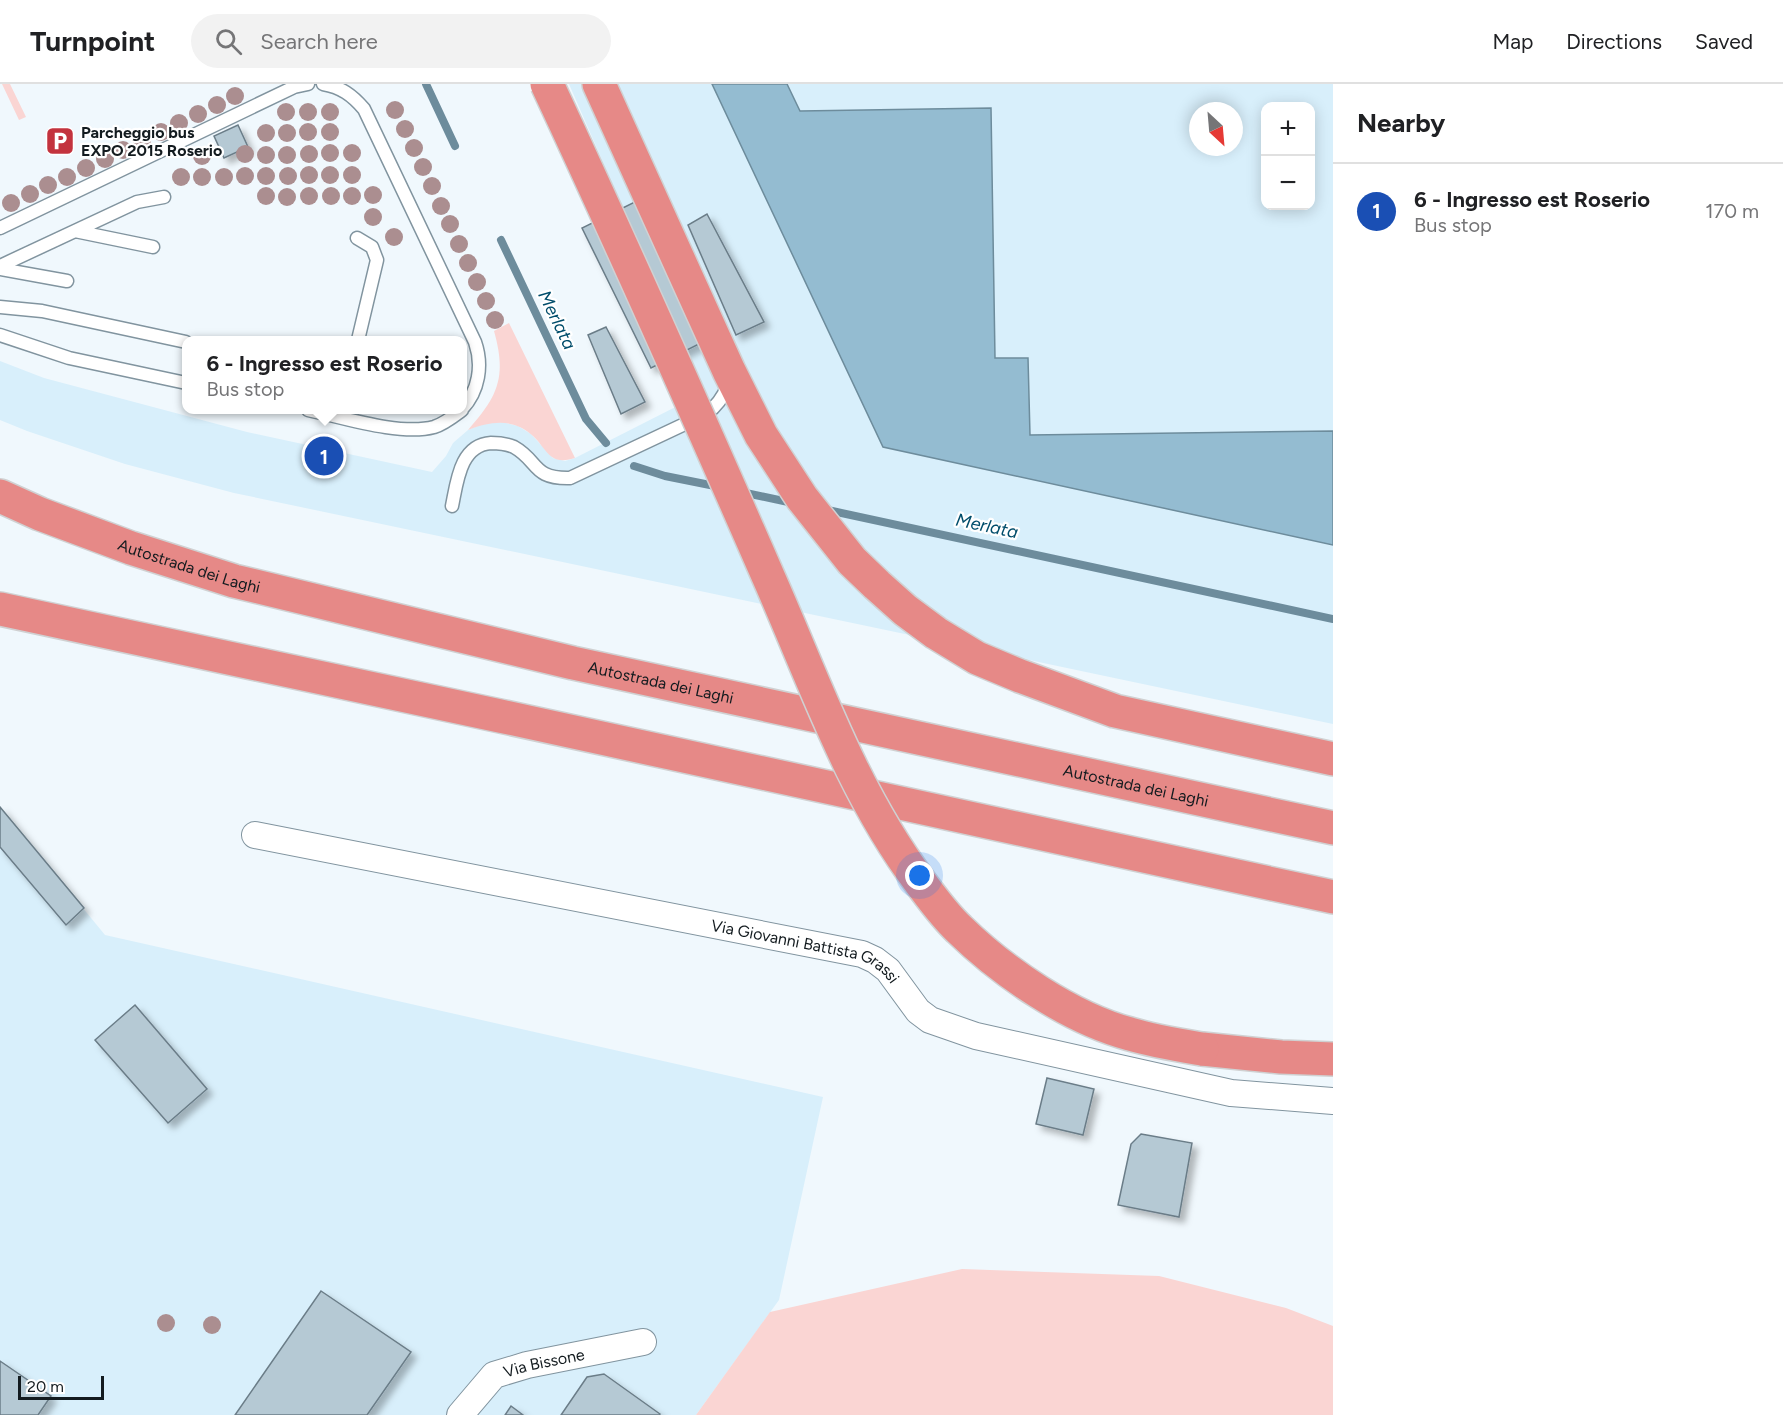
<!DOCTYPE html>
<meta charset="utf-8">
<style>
body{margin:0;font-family:Figtree,sans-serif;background:#f2f2f2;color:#202124}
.controls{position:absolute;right:18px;top:18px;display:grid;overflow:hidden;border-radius:12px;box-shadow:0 3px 15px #0003}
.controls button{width:54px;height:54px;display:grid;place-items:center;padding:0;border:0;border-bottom:2px solid #e0e0e0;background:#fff;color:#202124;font:30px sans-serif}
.compass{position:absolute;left:1189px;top:18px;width:54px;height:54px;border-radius:50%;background:#fff;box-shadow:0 3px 15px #0003;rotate:154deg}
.scale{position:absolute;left:18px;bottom:15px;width:86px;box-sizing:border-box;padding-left:6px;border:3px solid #131b1f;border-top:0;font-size:16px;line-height:21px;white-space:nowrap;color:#131b1f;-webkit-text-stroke:4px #fff;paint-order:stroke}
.you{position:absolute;left:920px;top:792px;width:21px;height:21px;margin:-15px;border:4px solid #fff;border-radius:50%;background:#1a73e8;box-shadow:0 0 0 9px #1a73e833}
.badge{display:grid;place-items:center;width:39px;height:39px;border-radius:50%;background:#7c3aed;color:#fff;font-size:20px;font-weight:700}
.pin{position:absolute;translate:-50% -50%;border:3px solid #fff;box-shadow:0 2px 6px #0006}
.popup{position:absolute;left:182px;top:252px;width:285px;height:78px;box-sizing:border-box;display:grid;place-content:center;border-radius:12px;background:#fff;filter:drop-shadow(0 2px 4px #0005);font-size:20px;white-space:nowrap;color:#757577}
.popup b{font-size:22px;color:#202124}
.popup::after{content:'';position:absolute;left:50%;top:100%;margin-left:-12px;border:12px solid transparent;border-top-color:#fff}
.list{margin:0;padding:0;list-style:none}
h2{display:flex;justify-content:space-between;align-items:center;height:78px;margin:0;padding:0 24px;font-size:26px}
h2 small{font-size:20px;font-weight:400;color:#757577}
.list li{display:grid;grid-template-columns:39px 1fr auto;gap:18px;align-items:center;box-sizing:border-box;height:96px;padding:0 24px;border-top:2px solid #e0e0e0}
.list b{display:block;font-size:22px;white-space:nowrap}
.list p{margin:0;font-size:20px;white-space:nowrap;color:#757577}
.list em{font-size:20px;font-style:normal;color:#757577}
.icon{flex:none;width:33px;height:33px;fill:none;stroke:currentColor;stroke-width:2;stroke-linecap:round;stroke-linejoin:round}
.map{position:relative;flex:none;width:1333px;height:1331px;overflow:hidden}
header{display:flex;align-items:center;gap:36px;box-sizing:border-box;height:84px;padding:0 30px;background:#fff;border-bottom:2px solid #e0e0e0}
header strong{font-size:28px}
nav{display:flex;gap:33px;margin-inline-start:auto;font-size:21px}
.search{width:420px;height:54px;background:#f2f2f2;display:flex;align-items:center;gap:15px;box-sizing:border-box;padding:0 21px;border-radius:33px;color:#757577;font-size:22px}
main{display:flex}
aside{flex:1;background:#fff}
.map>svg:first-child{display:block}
.built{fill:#d8effb;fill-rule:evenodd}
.green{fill:#fad5d3}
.water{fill:#94bcd1;stroke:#6d8c9c;stroke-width:1.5}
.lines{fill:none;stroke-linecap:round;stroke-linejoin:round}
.stream{stroke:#6d8c9c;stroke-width:8}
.building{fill:#b5c9d4;stroke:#6b7d88;stroke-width:1.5;filter:url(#shadow)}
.service-casing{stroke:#81949f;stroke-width:15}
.minor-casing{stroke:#81949f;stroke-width:28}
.motorway-casing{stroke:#d0d1d2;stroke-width:36}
.service{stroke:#fff;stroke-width:12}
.minor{stroke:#fff;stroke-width:26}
.motorway{stroke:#e68987;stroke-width:33}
.motorway-bridge-casing{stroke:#d0d1d2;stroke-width:36;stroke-linecap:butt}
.motorway-bridge{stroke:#e68987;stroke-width:33}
.tree{fill:#ab8e90}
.labels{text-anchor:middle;stroke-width:4.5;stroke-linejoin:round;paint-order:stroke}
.poi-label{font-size:16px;font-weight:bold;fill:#131b1f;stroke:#fff;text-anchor:start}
.street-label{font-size:16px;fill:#131b1f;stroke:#fff}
.water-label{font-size:18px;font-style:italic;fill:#004d6b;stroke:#fff}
</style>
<header>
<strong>Turnpoint</strong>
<div class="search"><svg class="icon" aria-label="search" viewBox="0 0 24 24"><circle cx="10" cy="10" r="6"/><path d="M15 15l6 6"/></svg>Search here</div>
<nav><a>Map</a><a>Directions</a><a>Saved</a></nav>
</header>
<main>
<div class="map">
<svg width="1333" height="1331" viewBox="0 0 1333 1331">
<defs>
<filter id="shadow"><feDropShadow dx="5.5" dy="5.5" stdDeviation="3" flood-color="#0004"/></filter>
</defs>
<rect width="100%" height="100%" fill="#f0f8fd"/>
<!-- built -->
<path class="built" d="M569,0H1333V640L234,409L125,380L27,347L0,336V277L44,294L247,348L432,388L446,372L453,359L468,346L485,339L502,338L518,342L531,350L553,374L565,377L575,374L703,309ZM1266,22H1310V122H1266ZM1198,27H1234V63H1198Z
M0,723L105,851L823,1013L779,1216L696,1331H0Z"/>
<!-- green -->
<path class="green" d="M2,0H10L26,33L19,36Z
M509,239L575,374C568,376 559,378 552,373C545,368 540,358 533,352C514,334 491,337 468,346C498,312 507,293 494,247Z
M962,1185L1159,1192L1286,1224L1333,1242V1331H696L770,1228Z"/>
<!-- water -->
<path class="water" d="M712,0H787L800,27L991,24L995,274H1028L1030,351L1333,347V461L883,363Z"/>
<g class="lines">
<!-- stream -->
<path class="stream" d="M426,0L455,62
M501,156L586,335L606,359
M634,382L665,392L720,403
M741,408L793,419
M823,425L1333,535"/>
</g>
<!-- building -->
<path class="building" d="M238,41L248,63L224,74L214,52Z
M651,110L719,250L651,284L582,144Z
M707,130L764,238L736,251L688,141Z
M606,243L645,318L621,330L588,251Z
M0,723L84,824L66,841L0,763Z
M135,921L207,1005L168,1039L95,956Z
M1047,994L1094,1005L1083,1051L1036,1040Z
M1141,1050L1192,1059L1179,1133L1118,1121L1131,1060Z
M321,1207L411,1268L367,1331H235Z
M0,1277L51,1312L38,1331H0Z
M604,1290L660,1330L659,1331H561L587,1293Z
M511,1322L523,1331H505Z"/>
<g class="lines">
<!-- service casing -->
<g class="service-casing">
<path id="service" d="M323,0C341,3 352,11 364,25L475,258C483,281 479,307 462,325
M0,144L294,3L308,0
M75,147L153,163
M357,154L372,163L377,176L358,256
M0,182L137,118L164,113
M0,185L67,197
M0,223L42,227L186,258
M0,251L69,274L186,299
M308,326C342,333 400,352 434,343C444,340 454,332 462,326
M452,422C457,398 460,361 491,359C499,359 507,360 514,363C539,377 532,395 570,394L706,330C717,322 723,314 728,301"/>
</g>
<!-- minor casing -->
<g class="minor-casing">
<g id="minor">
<path id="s1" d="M255,751L862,870L875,876L888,886L918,927L930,936L976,952L1231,1009L1333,1017"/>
<path id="s2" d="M460,1331L494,1291L527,1281L643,1258"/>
</g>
</g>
<!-- motorway casing -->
<g class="motorway-casing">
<g id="motorway">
<path d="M599,0L729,287L761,351L802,414L852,477L877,501L905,526L936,549L977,574L1020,592L1115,627L1333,675"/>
<path id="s3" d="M0,412L40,430L131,464L234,497L573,579L1333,744"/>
<path d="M0,525L500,632L1333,813"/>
<path d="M1202,965L1281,973L1333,975"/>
</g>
</g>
<!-- service -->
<use href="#service" class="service"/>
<!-- minor -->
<use href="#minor" class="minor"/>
<!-- motorway -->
<use href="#motorway" class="motorway"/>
<!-- motorway-bridge casing -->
<g class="motorway-bridge-casing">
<path id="motorway-bridge" d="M547,0C623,163 696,327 768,492C814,596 851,706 920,798C932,814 944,831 959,845C1003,888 1070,934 1130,950C1153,957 1178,961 1202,965"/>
</g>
<!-- motorway-bridge -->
<use href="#motorway-bridge" class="motorway-bridge"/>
</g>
<!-- trees -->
<g class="tree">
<circle cx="235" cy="12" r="9"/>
<circle cx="217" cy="21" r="9"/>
<circle cx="395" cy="26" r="9"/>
<circle cx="286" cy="28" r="9"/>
<circle cx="308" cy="28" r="9"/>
<circle cx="330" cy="28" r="9"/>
<circle cx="198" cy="30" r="9"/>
<circle cx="179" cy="39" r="9"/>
<circle cx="405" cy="45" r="9"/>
<circle cx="161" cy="48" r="9"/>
<circle cx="308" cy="48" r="9"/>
<circle cx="330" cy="48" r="9"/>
<circle cx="266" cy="49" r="9"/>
<circle cx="287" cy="49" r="9"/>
<circle cx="142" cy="57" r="9"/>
<circle cx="414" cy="64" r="9"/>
<circle cx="123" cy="66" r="9"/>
<circle cx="330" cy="69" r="9"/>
<circle cx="352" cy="69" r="9"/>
<circle cx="245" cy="70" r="9"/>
<circle cx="309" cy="70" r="9"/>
<circle cx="266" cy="71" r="9"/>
<circle cx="287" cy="71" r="9"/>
<circle cx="202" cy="72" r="9"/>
<circle cx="105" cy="75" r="9"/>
<circle cx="423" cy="83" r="9"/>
<circle cx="86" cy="84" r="9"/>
<circle cx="309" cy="91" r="9"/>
<circle cx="330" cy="91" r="9"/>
<circle cx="352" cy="91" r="9"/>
<circle cx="245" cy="92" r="9"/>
<circle cx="266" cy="92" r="9"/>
<circle cx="288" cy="92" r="9"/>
<circle cx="67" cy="93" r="9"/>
<circle cx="181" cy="93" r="9"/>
<circle cx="202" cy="93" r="9"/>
<circle cx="224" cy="93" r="9"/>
<circle cx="48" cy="101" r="9"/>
<circle cx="432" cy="102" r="9"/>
<circle cx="30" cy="110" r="9"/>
<circle cx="373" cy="111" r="9"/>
<circle cx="266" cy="112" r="9"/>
<circle cx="309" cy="112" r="9"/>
<circle cx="331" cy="112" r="9"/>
<circle cx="352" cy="112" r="9"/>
<circle cx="287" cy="113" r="9"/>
<circle cx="11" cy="119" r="9"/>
<circle cx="441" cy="122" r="9"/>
<circle cx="373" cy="133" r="9"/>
<circle cx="450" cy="140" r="9"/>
<circle cx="394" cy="153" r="9"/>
<circle cx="459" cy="160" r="9"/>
<circle cx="468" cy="179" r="9"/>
<circle cx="477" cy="198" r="9"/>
<circle cx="486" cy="217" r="9"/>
<circle cx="495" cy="236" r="9"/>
<circle cx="166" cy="1239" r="9"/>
<circle cx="212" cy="1241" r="9"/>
</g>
<!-- icons -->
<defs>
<g id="parking-square" transform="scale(1.5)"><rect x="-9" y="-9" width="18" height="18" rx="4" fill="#c3333e" stroke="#fff"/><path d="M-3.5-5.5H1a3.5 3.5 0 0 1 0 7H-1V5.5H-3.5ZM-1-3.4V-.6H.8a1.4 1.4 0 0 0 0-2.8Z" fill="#fff"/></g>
</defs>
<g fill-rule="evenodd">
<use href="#parking-square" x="60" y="57"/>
</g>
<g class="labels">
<!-- poi labels -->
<g class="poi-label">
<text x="81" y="54">Parcheggio bus<tspan x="81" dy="18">EXPO 2015 Roserio</tspan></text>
</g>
<!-- street labels -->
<g class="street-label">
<text dy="6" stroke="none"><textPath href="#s3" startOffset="202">Autostrada dei Laghi</textPath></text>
<text dy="6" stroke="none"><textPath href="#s3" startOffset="688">Autostrada dei Laghi</textPath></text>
<text dy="6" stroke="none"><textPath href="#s3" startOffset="1174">Autostrada dei Laghi</textPath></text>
<text dy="6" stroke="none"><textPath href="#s1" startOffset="564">Via Giovanni Battista Grassi</textPath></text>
<text dy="6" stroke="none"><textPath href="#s2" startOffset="104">Via Bissone</textPath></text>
</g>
<!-- water labels -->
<g class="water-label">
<text transform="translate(557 236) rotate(64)" y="6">Merlata</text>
<text transform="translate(987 442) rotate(12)" y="6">Merlata</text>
</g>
</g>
</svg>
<div class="controls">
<button>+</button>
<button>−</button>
</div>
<svg class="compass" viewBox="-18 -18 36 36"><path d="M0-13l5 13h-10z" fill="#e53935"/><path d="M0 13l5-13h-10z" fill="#757577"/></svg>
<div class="scale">20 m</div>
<div class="you"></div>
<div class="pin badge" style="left:324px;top:372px;background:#1a4fb4">1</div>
<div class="popup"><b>6 - Ingresso est Roserio</b>Bus stop</div>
</div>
<aside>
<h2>Nearby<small></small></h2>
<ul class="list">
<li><span class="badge" style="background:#1a4fb4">1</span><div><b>6 - Ingresso est Roserio</b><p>Bus stop</p></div><em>170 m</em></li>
</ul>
</aside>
</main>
